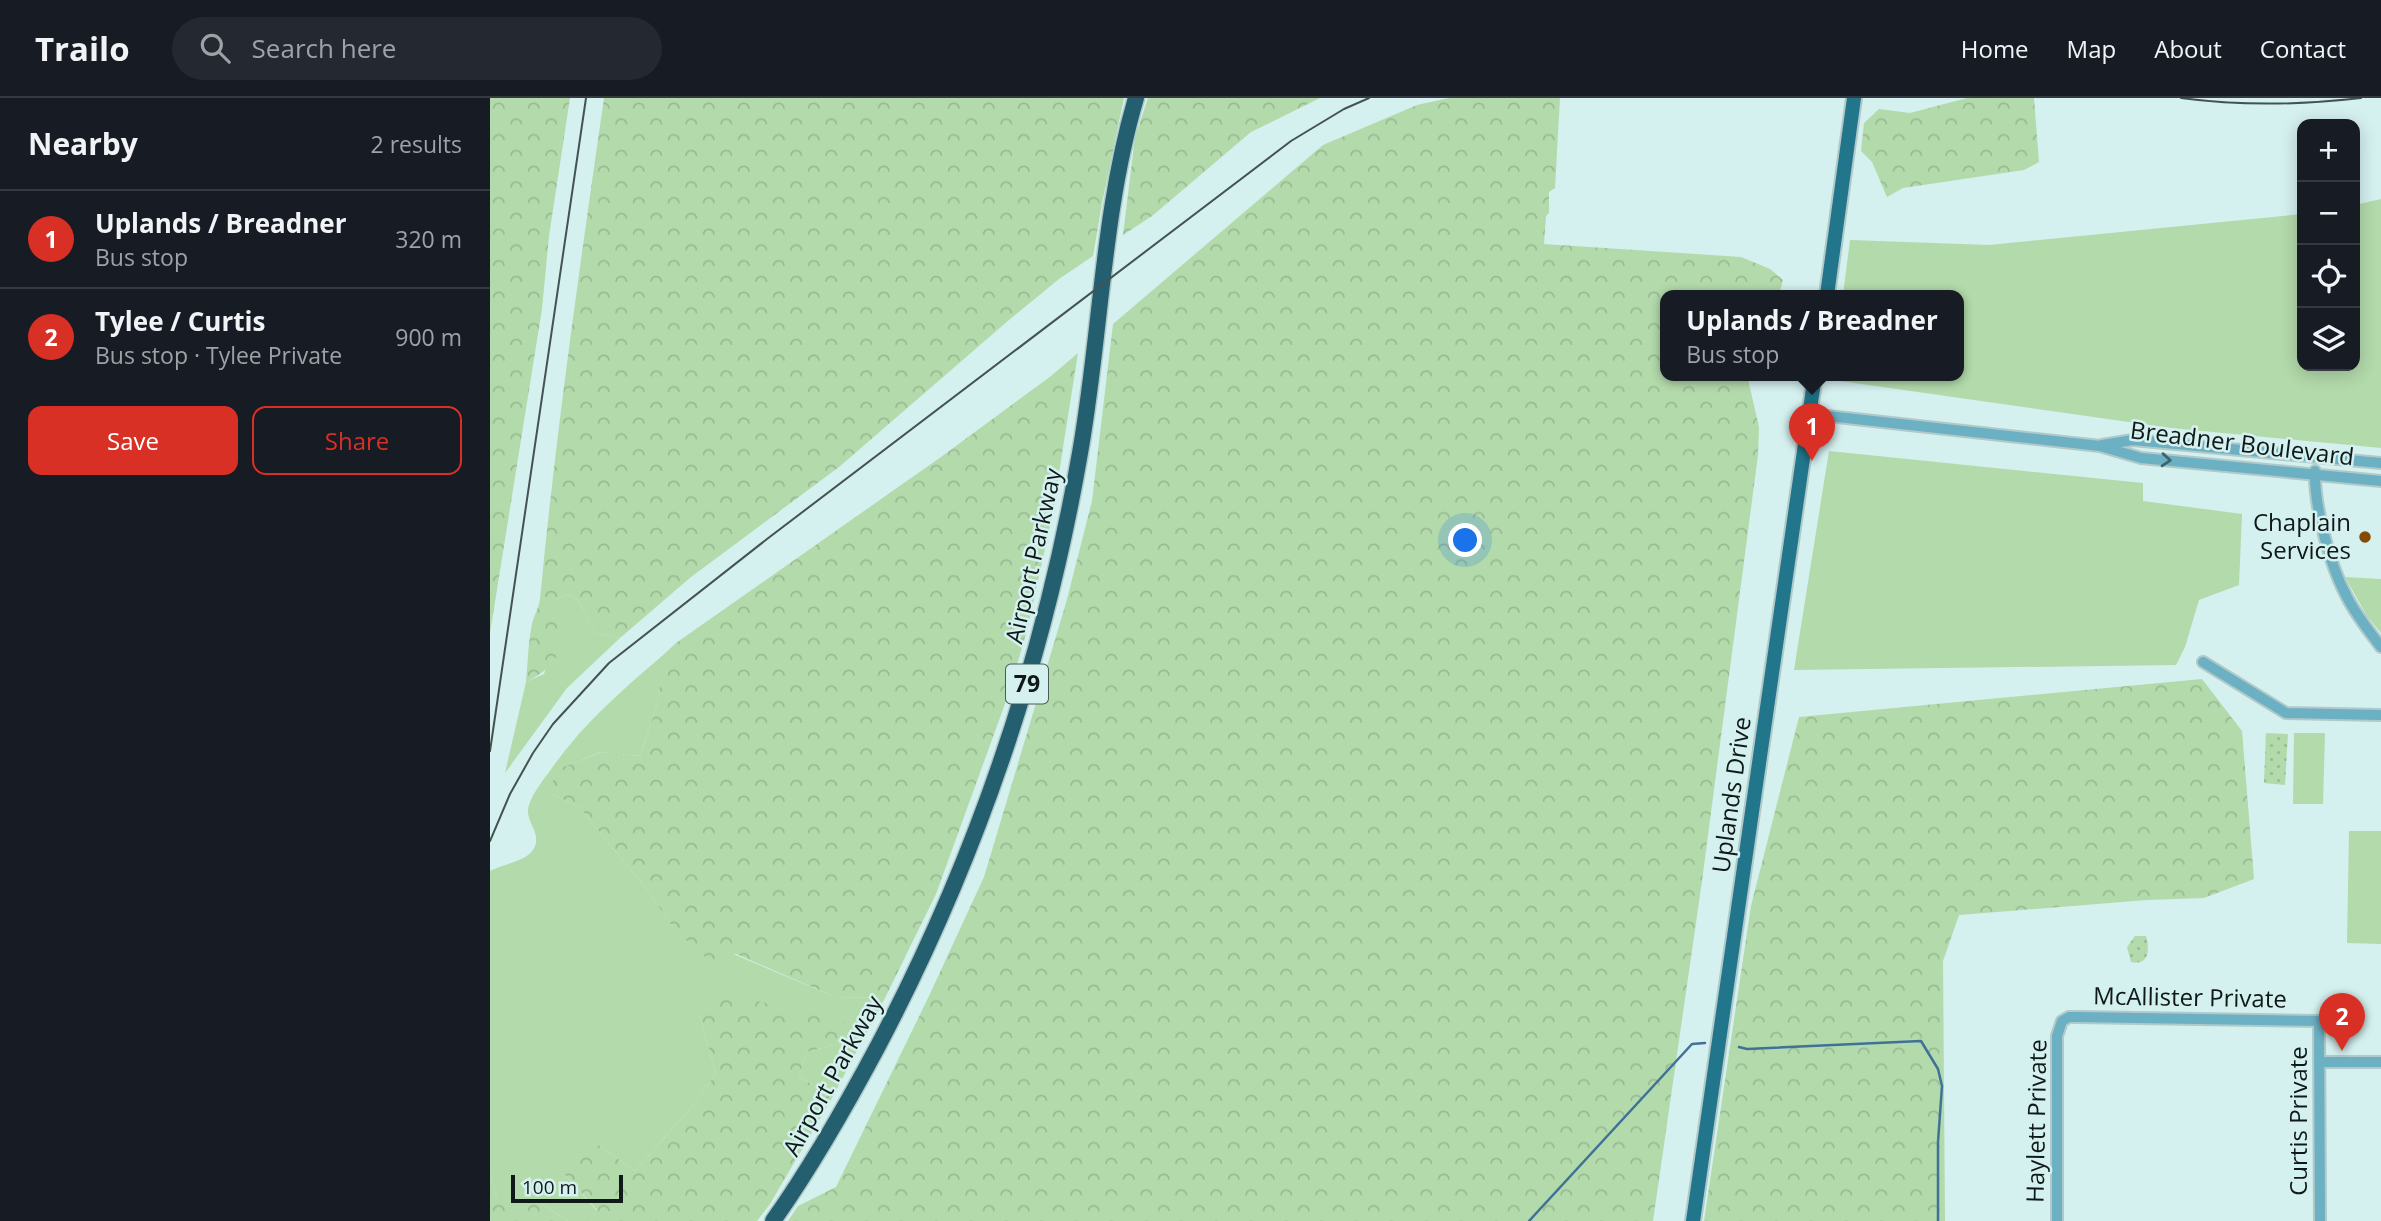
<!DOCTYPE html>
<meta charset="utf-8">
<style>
body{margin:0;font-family:"Open Sans",sans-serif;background:#242831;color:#f1f3f6}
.controls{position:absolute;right:21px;top:21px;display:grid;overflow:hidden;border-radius:14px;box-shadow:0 4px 18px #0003}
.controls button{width:63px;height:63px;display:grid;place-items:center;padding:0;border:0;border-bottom:2px solid #363941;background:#171b24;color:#f1f3f6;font:35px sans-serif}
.scale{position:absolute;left:21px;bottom:18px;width:112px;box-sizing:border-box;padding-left:7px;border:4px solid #0f1919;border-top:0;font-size:19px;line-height:24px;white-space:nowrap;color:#0f1919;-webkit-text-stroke:5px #d4f0ef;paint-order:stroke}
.you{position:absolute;left:976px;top:443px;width:24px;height:24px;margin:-18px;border:5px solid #fff;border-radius:50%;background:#1a73e8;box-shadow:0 0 0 10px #1a73e833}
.badge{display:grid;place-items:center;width:46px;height:46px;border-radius:50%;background:#d93025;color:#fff;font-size:23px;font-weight:700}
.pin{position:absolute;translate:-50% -58px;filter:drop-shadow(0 2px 4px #0008)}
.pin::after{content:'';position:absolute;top:37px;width:24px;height:21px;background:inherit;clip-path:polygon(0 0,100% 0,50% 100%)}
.popup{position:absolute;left:1170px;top:192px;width:304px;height:91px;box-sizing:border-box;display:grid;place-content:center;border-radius:14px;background:#171b24;filter:drop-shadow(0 2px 5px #0005);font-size:23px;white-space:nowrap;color:#9ea1a6}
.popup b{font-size:26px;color:#f1f3f6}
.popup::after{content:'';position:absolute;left:50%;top:100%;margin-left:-14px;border:14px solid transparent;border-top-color:#171b24}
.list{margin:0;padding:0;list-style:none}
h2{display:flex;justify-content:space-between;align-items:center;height:91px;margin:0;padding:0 28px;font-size:30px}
h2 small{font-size:23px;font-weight:400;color:#9ea1a6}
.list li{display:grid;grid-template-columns:46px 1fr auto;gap:21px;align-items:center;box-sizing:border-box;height:98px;padding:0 28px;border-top:2px solid #363941}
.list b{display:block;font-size:26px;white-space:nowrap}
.list p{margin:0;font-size:23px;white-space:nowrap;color:#9ea1a6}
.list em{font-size:23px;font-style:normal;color:#9ea1a6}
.actions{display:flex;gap:14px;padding:21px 28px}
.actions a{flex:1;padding:16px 0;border:2px solid #d93025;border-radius:14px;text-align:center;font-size:24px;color:#d93025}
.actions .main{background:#d93025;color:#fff}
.icon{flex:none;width:38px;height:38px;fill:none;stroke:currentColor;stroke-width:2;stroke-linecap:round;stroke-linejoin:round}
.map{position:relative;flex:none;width:1891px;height:1123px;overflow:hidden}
header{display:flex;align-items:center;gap:42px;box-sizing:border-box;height:98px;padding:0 35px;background:#171b24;border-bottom:2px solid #363941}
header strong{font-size:33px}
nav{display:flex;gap:38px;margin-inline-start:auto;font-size:24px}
.search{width:490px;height:63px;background:#242831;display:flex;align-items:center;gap:18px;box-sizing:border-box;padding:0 24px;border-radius:38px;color:#9ea1a6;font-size:26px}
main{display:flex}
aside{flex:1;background:#171b24}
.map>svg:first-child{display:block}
.grass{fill:#b3daab}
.forest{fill:url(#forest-crowns)}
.park{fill:url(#park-dots)}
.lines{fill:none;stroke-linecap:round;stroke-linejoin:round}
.stream{stroke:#407197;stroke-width:2.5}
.minor-casing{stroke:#b1c9c8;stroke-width:14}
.major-casing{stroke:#b1c9c8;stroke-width:18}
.highway-casing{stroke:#b1c9c8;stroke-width:19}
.minor{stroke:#6cb0c4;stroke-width:10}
.major{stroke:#21768b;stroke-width:14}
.highway{stroke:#235f6f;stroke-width:16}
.tram{stroke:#445252;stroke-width:2}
.oneway{stroke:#3e646e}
.poi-dot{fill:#864b03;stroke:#d4f0ef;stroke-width:2.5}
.labels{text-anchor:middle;stroke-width:5;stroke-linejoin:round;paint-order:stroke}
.shield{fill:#d4f0ef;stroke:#4a5a59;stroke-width:2}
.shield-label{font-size:23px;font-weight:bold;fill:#0f1919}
.street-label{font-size:24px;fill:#0f1919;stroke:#d4f0ef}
.poi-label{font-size:24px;fill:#0f1919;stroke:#d4f0ef;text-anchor:end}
</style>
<header>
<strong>Trailo</strong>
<div class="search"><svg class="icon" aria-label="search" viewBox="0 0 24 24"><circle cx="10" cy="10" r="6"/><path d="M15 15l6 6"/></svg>Search here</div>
<nav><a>Home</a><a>Map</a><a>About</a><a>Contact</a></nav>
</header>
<main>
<aside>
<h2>Nearby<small>2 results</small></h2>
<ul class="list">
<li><span class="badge">1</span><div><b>Uplands / Breadner</b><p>Bus stop</p></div><em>320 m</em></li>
<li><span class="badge">2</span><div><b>Tylee / Curtis</b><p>Bus stop · Tylee Private</p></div><em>900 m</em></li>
</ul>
<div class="actions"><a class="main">Save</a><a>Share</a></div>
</aside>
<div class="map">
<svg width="1891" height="1123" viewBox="0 0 1891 1123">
<defs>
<pattern id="forest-crowns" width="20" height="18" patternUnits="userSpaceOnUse" patternTransform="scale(1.75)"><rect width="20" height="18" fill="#b3daab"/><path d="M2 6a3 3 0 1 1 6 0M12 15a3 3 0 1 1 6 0" fill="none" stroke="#99ba93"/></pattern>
<pattern id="park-dots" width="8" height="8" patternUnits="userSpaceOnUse" patternTransform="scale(1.75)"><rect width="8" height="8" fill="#b3daab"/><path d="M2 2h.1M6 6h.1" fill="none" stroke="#99ba93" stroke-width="1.8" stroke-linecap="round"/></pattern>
</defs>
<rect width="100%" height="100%" fill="#d4f0ef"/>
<!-- grass -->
<path class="grass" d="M1891,101V350L1681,330L1343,282L1344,277H1469V197H1353L1360,142L1499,147L1812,116V268H1865V107Z
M1339,353L1653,385V403L1752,416L1749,487L1709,502L1695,549L1686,567L1304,572Z
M1855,479L1891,481V535L1877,518Z
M79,497L89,503L105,535L130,540L77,590L15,675L36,584L54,576L70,527L63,511L68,500Z
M171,559L176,565L166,610L150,658L111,654L64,673L63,696L90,710L156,790L184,831L345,899L395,900L342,1000L309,978L317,954L355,944L209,917L226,975L206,1004L145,1073L106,1045L75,1077L107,1113L101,1123H78L44,1101H7L0,1074V773C12,766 35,764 43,752C54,735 33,723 39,707C44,693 54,681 62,670C92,627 131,593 171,559Z
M1804,635H1835L1833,706H1803Z
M1859,733H1891V846L1857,845Z"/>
<!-- forest -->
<path class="forest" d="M0,0H80L59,138L52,211L0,535Z
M114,0H634L612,105L603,158L569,181L519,222L349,369L201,479L130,540L105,535L89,503L79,497L68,500C63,512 66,515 70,527C78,554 59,573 36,584C38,565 38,545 42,526C44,517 49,510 50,501C66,333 90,167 114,0Z
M658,0H830L761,34L662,118L633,137L645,39Z
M959,0H1070L1065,90L1059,94V115L1056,118L1054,146L1251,159L1280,171L1293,182L1289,197H1175V277H1257L1269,329L1268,357L1212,783L1163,1123H298L308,1108L346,1089L439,898L494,779L576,505L602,403L623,226L833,47L927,7Z
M1477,0H1544L1549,64L1534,72L1413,90L1397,99L1382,64L1371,53L1374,25L1389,11L1420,15Z
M588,255L562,419L537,533L516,603L446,796L395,900L345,899L246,856L220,863L184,831L156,790L90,710L63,696V673L112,654L150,658L166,610L175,565L171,559L186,545L451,359L561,278Z
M1712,581L1752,633L1764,781L1714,800L1657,802L1469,817L1453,863L1455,1123H1214L1261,808L1309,619Z
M242,897L363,926L355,944L317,954L309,978L342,1000L280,1106L267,1123H101L107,1112L75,1077L86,1053L106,1045L145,1073L206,1004L226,975L209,917Z
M0,1074L7,1101H44L78,1123H0Z"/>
<!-- park -->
<path class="park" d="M1776,635L1798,636L1795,687L1774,685Z
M1645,838H1656C1660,852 1659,868 1641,864L1637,849Z"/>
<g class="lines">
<!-- stream -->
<path class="stream" d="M1249,949L1257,951L1431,943L1448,971L1452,988L1448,1044V1123
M1039,1123L1202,946L1215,945"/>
<!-- minor casing -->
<g class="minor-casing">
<path id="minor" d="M1320,316L1610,348L1651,360L1891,383
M1612,347L1643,342L1891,365
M1825,373C1824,408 1840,468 1857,499C1866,517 1879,533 1891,549
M1713,564L1796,615L1891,617
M1830,964H1891
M1567,1123V938L1572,923L1579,919H1588L1829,923L1830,1123"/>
</g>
<!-- major casing -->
<g class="major-casing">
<path id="major" d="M1337,197L1364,0
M1203,1123L1325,277"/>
</g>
<!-- highway casing -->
<g class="highway-casing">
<path id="highway" d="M283,1123C322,1068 356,1008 388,948C486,762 554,562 590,355C611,237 612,115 646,0"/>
</g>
<!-- minor -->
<use href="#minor" class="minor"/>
<!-- major -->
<use href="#major" class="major"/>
<!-- highway -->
<use href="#highway" class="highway"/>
<!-- tram -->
<path class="tram" d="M1691,0C1751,8 1811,7 1871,0
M0,653L96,0
M0,743L20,696L43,655L63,626L119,565L277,441L801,43L854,11L879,0"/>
</g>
<!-- one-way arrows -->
<defs><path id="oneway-chevron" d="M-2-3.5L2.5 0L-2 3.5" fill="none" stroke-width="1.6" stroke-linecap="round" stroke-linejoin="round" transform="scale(1.75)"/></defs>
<use class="oneway" href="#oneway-chevron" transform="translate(1676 362) rotate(4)"/>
<!-- markers -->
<circle class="poi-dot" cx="1875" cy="439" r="7"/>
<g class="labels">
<!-- shield labels -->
<rect class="shield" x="516" y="566.5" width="42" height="39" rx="5"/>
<g class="shield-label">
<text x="537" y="594">79</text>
</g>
<!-- street labels -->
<g class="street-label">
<text transform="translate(1752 346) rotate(7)" y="8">Breadner Boulevard</text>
<text transform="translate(544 458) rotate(-77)" y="8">Airport Parkway</text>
<text transform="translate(1242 697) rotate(-82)" y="8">Uplands Drive</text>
<text transform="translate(1700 900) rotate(1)" y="8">McAllister Private</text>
<text transform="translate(343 978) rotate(-61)" y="8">Airport Parkway</text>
<text transform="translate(1547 1023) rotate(-89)" y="8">Haylett Private</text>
<text transform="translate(1809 1023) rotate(-90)" y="8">Curtis Private</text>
</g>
<!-- poi labels -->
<g class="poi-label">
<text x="1861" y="433">Chaplain<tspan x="1861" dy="28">Services</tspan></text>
</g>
</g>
</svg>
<div class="controls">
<button>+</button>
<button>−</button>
<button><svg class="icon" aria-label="locate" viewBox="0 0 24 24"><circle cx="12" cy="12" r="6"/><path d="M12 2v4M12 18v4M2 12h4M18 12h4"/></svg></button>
<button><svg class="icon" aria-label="layers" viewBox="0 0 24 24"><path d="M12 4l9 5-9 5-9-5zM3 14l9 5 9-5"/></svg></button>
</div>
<div class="scale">100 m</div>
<div class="you"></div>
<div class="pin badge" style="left:1322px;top:363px">1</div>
<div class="popup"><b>Uplands / Breadner</b>Bus stop</div>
<div class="pin badge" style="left:1852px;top:953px">2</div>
</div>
</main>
